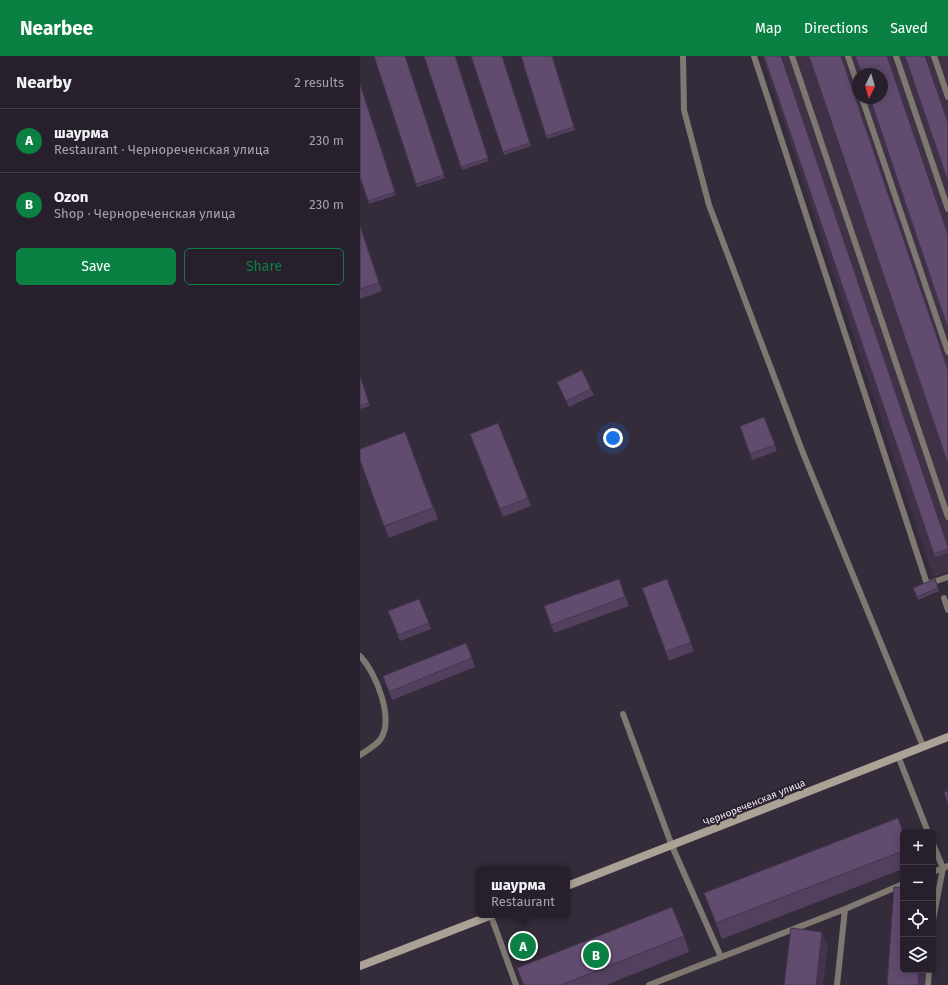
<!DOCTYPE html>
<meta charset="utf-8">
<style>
body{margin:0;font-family:"Fira Sans",sans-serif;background:#2f2834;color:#f1f3f6}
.controls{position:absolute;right:12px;bottom:12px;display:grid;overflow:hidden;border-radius:6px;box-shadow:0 2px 10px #0003}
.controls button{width:36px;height:36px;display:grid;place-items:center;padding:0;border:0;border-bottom:1px solid #433e48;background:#27202c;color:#f1f3f6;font:20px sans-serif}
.compass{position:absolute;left:492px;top:12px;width:36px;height:36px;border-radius:50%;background:#27202c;box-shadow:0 2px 10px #0003;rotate:185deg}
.you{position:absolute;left:253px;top:382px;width:14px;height:14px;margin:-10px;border:3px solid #fff;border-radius:50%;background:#1a73e8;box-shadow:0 0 0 6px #1a73e833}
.badge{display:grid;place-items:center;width:26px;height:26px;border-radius:50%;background:#0b8043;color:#fff;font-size:13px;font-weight:700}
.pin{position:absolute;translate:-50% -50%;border:2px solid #fff;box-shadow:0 1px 4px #0006}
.popup{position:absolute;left:116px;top:810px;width:94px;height:52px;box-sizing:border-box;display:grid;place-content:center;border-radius:6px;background:#27202c;filter:drop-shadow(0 1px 3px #0005);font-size:13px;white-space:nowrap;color:#a4a3a9}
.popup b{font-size:15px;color:#f1f3f6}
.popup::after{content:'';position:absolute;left:50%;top:100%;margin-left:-8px;border:8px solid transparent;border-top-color:#27202c}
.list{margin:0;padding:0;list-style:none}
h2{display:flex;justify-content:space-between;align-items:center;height:52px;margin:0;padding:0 16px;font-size:17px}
h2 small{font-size:13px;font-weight:400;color:#a4a3a9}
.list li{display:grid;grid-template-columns:26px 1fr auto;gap:12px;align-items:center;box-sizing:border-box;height:64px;padding:0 16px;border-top:1px solid #433e48}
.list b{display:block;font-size:15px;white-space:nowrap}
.list p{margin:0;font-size:13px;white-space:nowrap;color:#a4a3a9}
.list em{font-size:13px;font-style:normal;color:#a4a3a9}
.actions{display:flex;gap:8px;padding:12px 16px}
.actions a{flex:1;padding:9px 0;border:1px solid #0b8043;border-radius:6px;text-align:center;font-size:14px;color:#0b8043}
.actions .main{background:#0b8043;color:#fff}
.icon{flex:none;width:22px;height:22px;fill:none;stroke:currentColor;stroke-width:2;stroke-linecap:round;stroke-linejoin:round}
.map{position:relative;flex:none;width:588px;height:929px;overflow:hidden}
header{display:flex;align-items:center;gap:24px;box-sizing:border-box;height:56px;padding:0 20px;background:#0b8043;color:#fff}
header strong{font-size:19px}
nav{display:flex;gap:22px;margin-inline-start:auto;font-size:14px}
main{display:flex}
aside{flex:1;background:#27202c}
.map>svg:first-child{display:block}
.built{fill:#3f3247;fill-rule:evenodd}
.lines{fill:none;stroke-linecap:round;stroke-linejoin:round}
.service{stroke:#7f7871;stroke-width:6}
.secondary{stroke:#aca195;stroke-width:8}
.wall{fill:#53405f}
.shaded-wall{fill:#44344e}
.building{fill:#614b6f;stroke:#44344e}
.labels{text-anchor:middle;stroke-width:4;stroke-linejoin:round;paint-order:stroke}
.street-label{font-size:10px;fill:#efe9f3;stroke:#2a2131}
</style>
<header>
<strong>Nearbee</strong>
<nav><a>Map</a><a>Directions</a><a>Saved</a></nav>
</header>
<main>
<aside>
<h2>Nearby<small>2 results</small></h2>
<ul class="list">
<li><span class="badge">A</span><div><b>шаурма</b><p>Restaurant · Чернореченская улица</p></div><em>230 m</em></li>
<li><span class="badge">B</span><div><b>Ozon</b><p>Shop · Чернореченская улица</p></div><em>230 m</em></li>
</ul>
<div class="actions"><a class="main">Save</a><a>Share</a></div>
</aside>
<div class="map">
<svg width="588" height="929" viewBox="0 0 588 929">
<rect width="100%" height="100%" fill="#342b3b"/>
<!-- built -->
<path class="built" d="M402,0H588V516L573,521ZM498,18H522V42H498Z"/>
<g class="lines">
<!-- service -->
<path class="service" d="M323,0L324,54L349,149L443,397L563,690
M394,0L567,528L588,521
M432,0L588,461
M488,0L498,30
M536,0L588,153
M574,0L588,41
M502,42L588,296
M584,542L588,554
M0,600C16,616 35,664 20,684C15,690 6,695 0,699
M263,658L312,790L361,901
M538,700L568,776
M573,788L583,812L573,864
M573,816L588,810
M131,860L156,929
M289,929L485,853L543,828
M477,929L485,853
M568,929L569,914"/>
<!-- secondary -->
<path class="secondary" d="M207,830L588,681
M0,910L132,859"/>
</g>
<!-- wall -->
<path class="wall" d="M14,0H45L85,122L57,131Z
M64,0H95L129,105L102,114Z
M111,0H142L171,90L144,99Z
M161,0H192L215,74L187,83Z
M404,0L588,491V497L575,501Z
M0,28L36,139L9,148L0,121Z
M0,169L22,235L0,243Z
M0,320L10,350L0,353Z
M197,326L231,333L234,339L209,351Z
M404,361L417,395L392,404L380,370Z
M45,376L78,463L29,482L0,405Z
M113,387L168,442L171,450L143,461Z
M259,523L269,550L194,577L184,550Z
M307,523L334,595L309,605L282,532Z
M575,523L579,535L558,544L553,532Z
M59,543L71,573L40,585L30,561Z
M112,602L115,611L32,644L23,620Z
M543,776V813L362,883L344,837Z
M324,880L329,896L246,929H163L157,912Z"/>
<!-- shaded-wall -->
<path class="shaded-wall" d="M462,876L468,891L463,929H456Z
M559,914H566L565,929H558Z"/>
<!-- building -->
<path class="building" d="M14,0H45L84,119L56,128Z
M64,0H95L128,102L101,111Z
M111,0H142L170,87L143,96Z
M161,0H192L214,71L186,80Z
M404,0H421L588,491V493L574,498Z
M449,0H481L588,314V408Z
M495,0H527L588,179V273L510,42H522V18H502Z
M545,0H565L588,67V126Z
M0,28L35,136L8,145L0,121Z
M0,170L19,227L0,233Z
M222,314L231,333L206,345L197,326Z
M0,320L9,347L0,350Z
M404,361L415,389L390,398L380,370Z
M138,367L168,442L140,453L110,378Z
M45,376L73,452L24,470L0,404V393Z
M259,523L265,541L191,569L184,550Z
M307,523L331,586L306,596L282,532Z
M575,523L578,532L557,541L553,532Z
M59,543L69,567L38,579L28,555Z
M106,587L112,602L29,636L23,620Z
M588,735V748L584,736Z
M538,762L543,776V795L356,867L344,837Z
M534,831L543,832V914H559L558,929H527Z
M312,851L324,880L201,929H164L157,912Z
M431,872L462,876L456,929H424Z"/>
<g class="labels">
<!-- street labels -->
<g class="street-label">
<text transform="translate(394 746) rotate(-22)" y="4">Чернореченская улица</text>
</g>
</g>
</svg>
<div class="controls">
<button>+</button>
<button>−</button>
<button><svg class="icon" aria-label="locate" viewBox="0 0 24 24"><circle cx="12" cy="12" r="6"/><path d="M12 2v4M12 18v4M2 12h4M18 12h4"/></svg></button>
<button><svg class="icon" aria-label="layers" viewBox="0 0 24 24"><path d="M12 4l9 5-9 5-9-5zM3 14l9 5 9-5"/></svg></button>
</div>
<svg class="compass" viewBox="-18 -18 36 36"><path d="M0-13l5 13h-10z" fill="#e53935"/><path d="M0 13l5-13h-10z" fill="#a4a3a9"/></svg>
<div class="you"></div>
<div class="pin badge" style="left:163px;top:890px">A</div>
<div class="popup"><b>шаурма</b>Restaurant</div>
<div class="pin badge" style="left:236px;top:899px">B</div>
</div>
</main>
